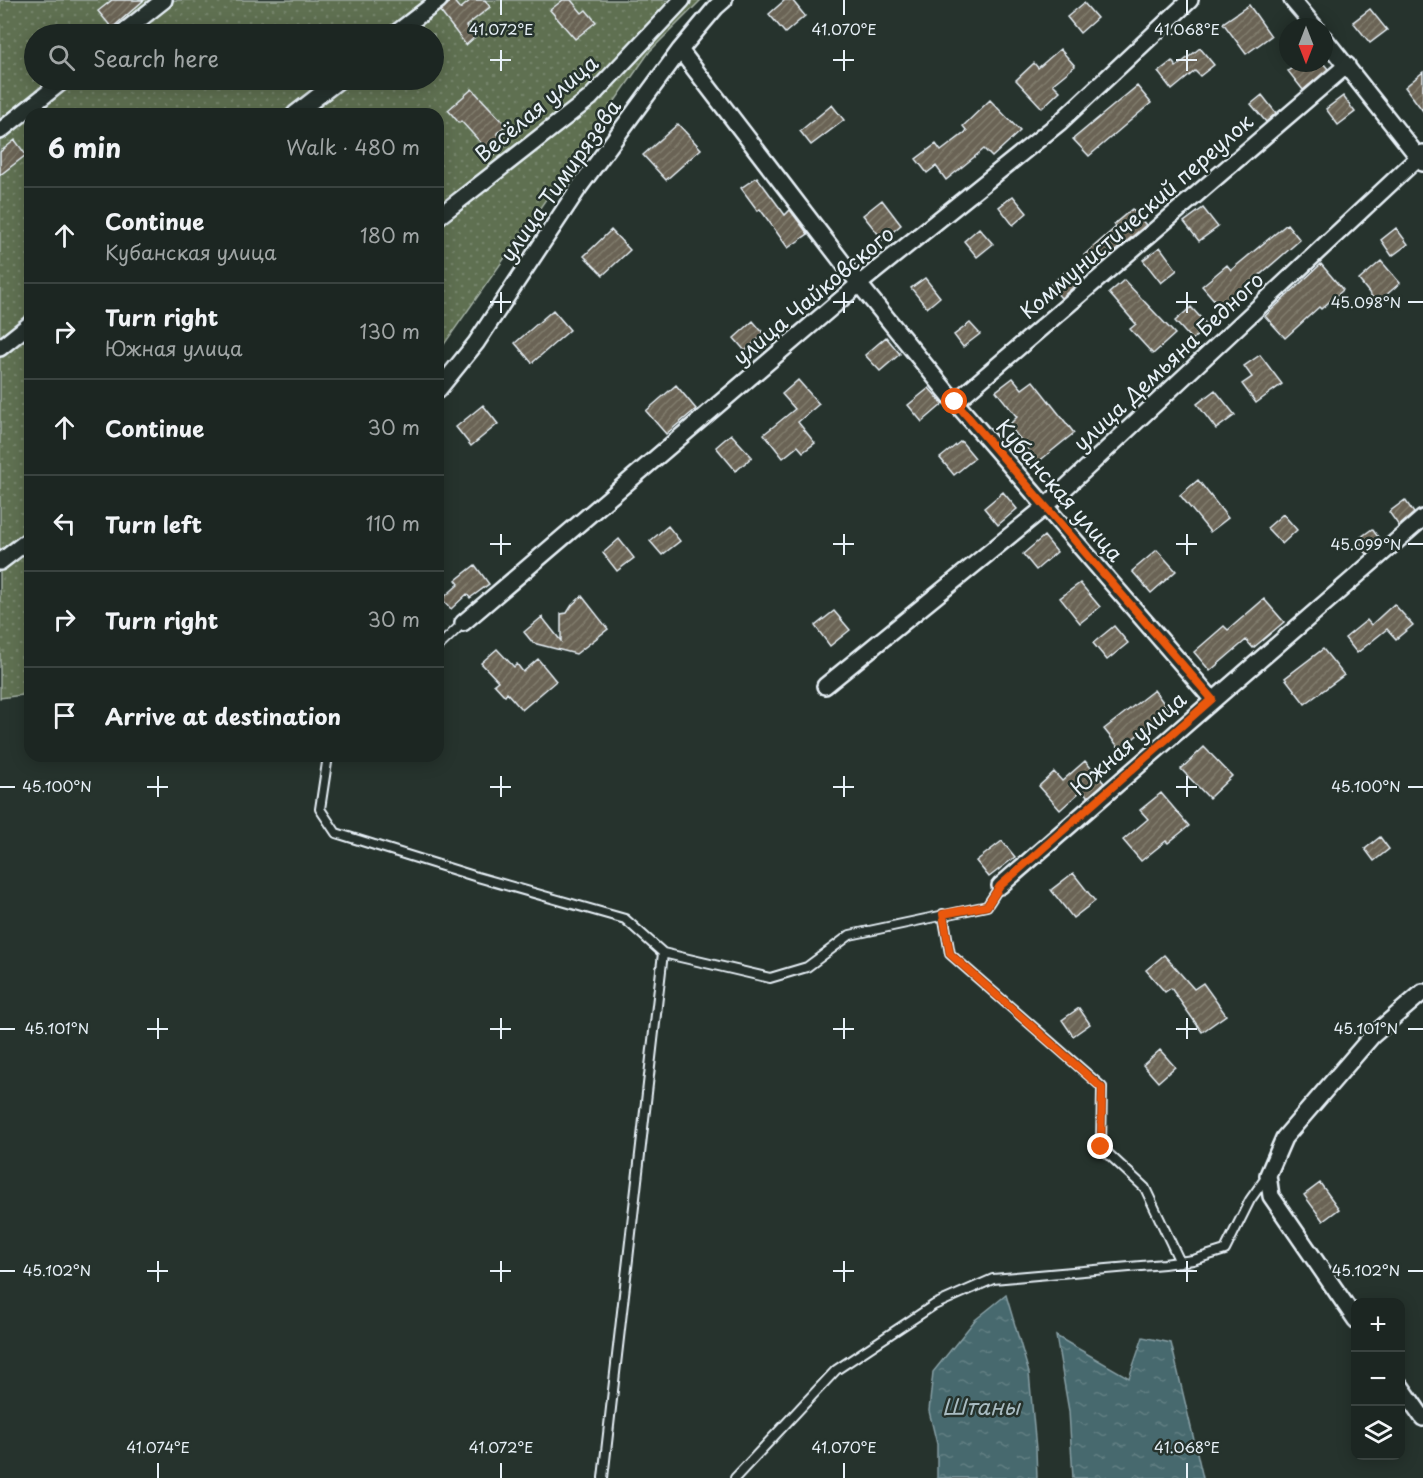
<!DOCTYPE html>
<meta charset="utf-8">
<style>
body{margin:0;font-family:"Playpen Sans",sans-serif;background:#29322f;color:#f1f3f6}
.controls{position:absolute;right:18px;bottom:18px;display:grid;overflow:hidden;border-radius:12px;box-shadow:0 3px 15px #0003}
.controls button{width:54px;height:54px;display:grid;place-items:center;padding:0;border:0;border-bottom:2px solid #3a4340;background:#1c2622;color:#f1f3f6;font:30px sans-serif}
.compass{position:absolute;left:1279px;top:18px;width:54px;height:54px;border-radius:50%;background:#1c2622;box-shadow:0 3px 15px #0003;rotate:180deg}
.stop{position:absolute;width:18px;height:18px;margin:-14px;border:4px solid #ea580c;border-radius:50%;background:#fff}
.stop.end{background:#ea580c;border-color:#fff;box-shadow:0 2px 6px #0008}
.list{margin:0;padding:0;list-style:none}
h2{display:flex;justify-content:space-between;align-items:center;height:78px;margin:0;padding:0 24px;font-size:26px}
h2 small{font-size:20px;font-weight:400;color:#a0a5a5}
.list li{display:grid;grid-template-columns:39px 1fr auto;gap:18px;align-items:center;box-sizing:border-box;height:96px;padding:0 24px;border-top:2px solid #3a4340}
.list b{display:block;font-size:22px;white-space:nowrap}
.list p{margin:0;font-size:20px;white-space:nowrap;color:#a0a5a5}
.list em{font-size:20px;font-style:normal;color:#a0a5a5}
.icon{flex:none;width:33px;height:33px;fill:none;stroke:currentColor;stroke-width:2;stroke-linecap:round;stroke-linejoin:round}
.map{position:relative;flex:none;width:1423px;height:1478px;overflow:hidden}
.search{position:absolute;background:#1c2622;box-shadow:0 3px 15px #0003;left:24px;top:24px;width:420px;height:66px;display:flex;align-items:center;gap:15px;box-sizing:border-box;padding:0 21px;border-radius:33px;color:#a0a5a5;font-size:22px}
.panel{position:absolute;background:#1c2622;box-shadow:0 3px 15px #0003;left:24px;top:108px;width:420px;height:654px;border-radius:18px}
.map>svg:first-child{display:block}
.grass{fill:url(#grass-dots);stroke:#a3b0a4;stroke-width:1.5;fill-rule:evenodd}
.water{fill:url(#water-ripples);stroke:#879fa5;stroke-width:1.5}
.building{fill:url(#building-hatch);stroke:#e8f1f8;stroke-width:1.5}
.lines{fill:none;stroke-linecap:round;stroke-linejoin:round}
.lane-casing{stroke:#e8f1f8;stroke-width:12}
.street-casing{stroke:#e8f1f8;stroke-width:20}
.lane{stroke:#26332d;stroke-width:8}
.street{stroke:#26332d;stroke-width:15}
.route{stroke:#ea580c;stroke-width:8}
.ticks{fill:none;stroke:#e8f1f8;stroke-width:2}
.labels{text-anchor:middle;stroke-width:5;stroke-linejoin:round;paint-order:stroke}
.street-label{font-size:21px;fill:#e8f1f8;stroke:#26332d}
.water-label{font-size:22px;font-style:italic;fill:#a8bbc1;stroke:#26332d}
.ticks-label{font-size:15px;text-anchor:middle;fill:#e8f1f8;stroke:#26332d;stroke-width:5;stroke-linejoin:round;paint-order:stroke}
</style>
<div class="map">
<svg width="1423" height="1478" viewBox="0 0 1423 1478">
<defs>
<pattern id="grass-dots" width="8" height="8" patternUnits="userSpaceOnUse" patternTransform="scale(1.5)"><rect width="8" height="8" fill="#5e6f51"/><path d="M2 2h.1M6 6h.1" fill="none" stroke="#75846b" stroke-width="1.8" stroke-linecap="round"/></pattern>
<pattern id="water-ripples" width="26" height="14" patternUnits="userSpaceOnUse" patternTransform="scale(1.5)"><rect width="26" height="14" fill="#47696e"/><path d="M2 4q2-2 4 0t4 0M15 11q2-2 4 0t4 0" fill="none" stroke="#627f83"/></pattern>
<pattern id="building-hatch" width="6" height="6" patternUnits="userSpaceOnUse" patternTransform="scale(1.5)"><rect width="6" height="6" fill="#6b6454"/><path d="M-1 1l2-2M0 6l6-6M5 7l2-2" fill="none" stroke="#807b6d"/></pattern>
</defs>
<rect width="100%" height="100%" fill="#26332d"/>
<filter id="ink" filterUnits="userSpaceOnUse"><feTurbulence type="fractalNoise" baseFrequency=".0167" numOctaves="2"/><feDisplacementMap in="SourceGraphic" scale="12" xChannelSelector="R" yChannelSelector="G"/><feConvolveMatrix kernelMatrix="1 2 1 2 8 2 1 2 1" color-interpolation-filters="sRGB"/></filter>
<g filter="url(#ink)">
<!-- grass -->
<path class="grass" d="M0,0H701L650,51L438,353V114H30V694L0,698ZM34,34H434V80H34Z"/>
<!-- water -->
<path class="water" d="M1006,1295L1029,1373L1036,1449L1037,1478H937V1444L929,1411L933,1372L975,1320Z
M1056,1336L1129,1378L1143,1337L1171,1343L1203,1478H1073L1069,1411Z"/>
<!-- building -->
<path class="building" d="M112,0H144L112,28L98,11Z
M449,0H453L460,9L471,0H485L490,7L466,26L475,37L466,45L440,11L448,4Z
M563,0H571L582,13L586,10L596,22L575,39L550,10Z
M785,0H792L805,16L785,33L769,14Z
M1084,3L1097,18L1080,33L1067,17Z
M1249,5L1271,36L1246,54L1223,23Z
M1370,9L1387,30L1370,43L1353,22Z
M1200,48L1214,65L1200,76L1195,71L1172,90L1158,72L1172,61L1176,67Z
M1060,49L1075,66L1053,84L1060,91L1042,108L1016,80L1034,63L1038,68Z
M1299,63H1323L1328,69L1303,90L1288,71Z
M1423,72V111L1405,87Z
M1137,86L1151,103L1089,156L1073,139Z
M472,89L506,125L497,133L506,144L493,156L461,121L459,123L448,110Z
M1262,95L1276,113L1266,122L1251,104Z
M1343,96L1355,112L1338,125L1326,109Z
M990,100L1020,131L992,157L984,149L946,180L936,166L927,173L916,159L936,144L941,151L967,131L963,126Z
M832,105L844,120L811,145L800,131Z
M678,124L701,149L666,180L643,155Z
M15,140L26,155L0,175V152Z
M757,177L785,215L790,210L808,234L788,248L760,209L758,211L741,188Z
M1013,196L1027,213L1013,225L999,207Z
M882,200L901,225L883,240L863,215Z
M1203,208L1218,227L1199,241L1184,222Z
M1132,209L1146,225L1095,268L1084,255L1116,227L1114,224Z
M1287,224L1300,240L1246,287L1248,290L1224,311L1202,286L1227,265L1231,270Z
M979,228L993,244L977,257L964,241Z
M1396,228L1408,244L1392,256L1381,240Z
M611,230L630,250L603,275L584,256Z
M1160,247L1177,270L1161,283L1143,260Z
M1381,261L1400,283L1377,303L1359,280Z
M1321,264L1343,290L1321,309L1319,307L1285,338L1265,316Z
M1066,271L1077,284L1061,298L1050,285Z
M925,278L940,297L927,308L911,288Z
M1124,280L1175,334L1153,354L1130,329L1136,324L1109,293Z
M1191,307L1208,326L1192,340L1175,321Z
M553,310L570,330L532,363L515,343Z
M753,321L764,334L745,351L734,338Z
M970,323L980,334L963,347L954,335Z
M886,337L900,354L880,371L865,355Z
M1260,355L1282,384L1256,403L1242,384L1252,377L1244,366Z
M1013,378L1022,389L1033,381L1074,433L1038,462L1009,425L1017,417L996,391Z
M798,380L819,404L798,422L815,443L803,452L798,446L783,458L764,434L795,409L782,394Z
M676,385L696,409L666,434L646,411Z
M929,388L943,404L922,422L908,405Z
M1215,390L1235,415L1216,429L1197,404Z
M483,405L498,424L471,446L456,427Z
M731,434L752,457L736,471L716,447Z
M961,441L975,458L954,475L940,458Z
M1198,480L1228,518L1210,532L1180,495Z
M1003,492L1017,509L998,525L984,508Z
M1405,500L1414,513L1399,526L1389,512Z
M1283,514L1297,530L1282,544L1267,528Z
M668,526L680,541L662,555L650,541Z
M1372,529L1381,541L1367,554L1357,540Z
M1044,536L1057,552L1036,570L1023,554Z
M619,539L634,558L617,571L603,553Z
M1157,550L1176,571L1151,593L1132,571Z
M475,565L489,584L470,598L467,594L451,609L442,599L459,584L456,580Z
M1080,583L1100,607L1080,623L1060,598Z
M582,596L608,629L576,654L533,643L524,632L542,617L561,641V614L567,613L572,605Z
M1264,599L1284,622L1253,648L1246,640L1210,671L1194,652L1224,626L1228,630Z
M1394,604L1413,625L1396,639L1387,629L1357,653L1345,638L1367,620L1371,625Z
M834,611L850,630L830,646L815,626Z
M1114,626L1128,643L1107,660L1093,643Z
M497,649L514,667L517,664L523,672L538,659L556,681L522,710L507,693L505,696L494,684L498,681L481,663Z
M1323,649L1344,675L1305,704L1285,678Z
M1154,690L1169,710L1120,749L1104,729Z
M1204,747L1232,776L1209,798L1181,769Z
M1085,761L1104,783L1088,797L1082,790L1060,810L1039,786L1054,772L1062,781Z
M1161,793L1189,826L1168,843L1166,841L1141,861L1123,840L1148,819L1140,810Z
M1380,837L1389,849L1374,861L1365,849Z
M1002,841L1015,857L989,877L976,861Z
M1073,873L1095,901L1073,918L1051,890Z
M1164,955L1194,989L1203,983L1226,1015L1202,1032L1171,988L1165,992L1146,970Z
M1079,1008L1090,1024L1073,1036L1062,1020Z
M1160,1050L1175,1067L1158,1082L1143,1065Z
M1320,1183L1339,1209L1323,1221L1304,1195Z"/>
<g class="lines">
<!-- lane casing -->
<g class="lane-casing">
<path id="lane" d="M438,647L463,623
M328,756L320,809L336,833L474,876L625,919L663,953L603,1478
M943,914L950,954L1102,1087L1101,1147L1145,1188L1180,1262
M663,953L770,978L807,967L850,935L987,906L1000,886
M735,1478L836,1370L934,1305L993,1279L1164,1264L1193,1260L1225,1250L1250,1200L1267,1176"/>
</g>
<!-- street casing -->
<g class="street-casing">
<path id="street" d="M1292,0L1315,27
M121,34L164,0
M395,34L439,0
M1324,38L1423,163
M680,50L859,284L955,402L1212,699
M295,114L339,80
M0,131L64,80
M438,217L590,98L682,0
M0,348L30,324
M438,390L476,343L580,186L680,50L716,7L724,0
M955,402L1347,65
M0,562L30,539
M463,623L859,284L1059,123L1190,0
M825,686L1045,507L1423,153
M1000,886L1423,518
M1356,1320L1271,1196L1268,1175L1284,1138L1372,1036L1423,992
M1400,1385L1423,1418"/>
</g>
<!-- lane -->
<use href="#lane" class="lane"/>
<!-- street -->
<use href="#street" class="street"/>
</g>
</g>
<g class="lines" filter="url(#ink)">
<!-- route -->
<path class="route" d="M955,402L1212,699L1000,886L987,906L943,914L950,954L1102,1088L1101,1147"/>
</g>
<!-- ticks -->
<path class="ticks" d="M501,0V15M844,0V15M1187,0V15M501,50V71M844,50V71M1187,50V71M490,60H511M833,60H854M1176,60H1197M501,292V313M844,292V313M1187,292V313M490,302H511M833,302H854M1176,302H1197M1408,302H1423M501,534V555M844,534V555M1187,534V555M490,544H511M833,544H854M1176,544H1197M1408,544H1423M158,776V797M501,776V797M844,776V797M1187,776V797M0,787H15M147,787H168M490,787H511M833,787H854M1176,787H1197M1408,787H1423M158,1018V1039M501,1018V1039M844,1018V1039M1187,1018V1039M0,1029H15M147,1029H168M490,1029H511M833,1029H854M1176,1029H1197M1408,1029H1423M158,1261V1282M501,1261V1282M844,1261V1282M1187,1261V1282M0,1271H15M147,1271H168M490,1271H511M833,1271H854M1176,1271H1197M1408,1271H1423M158,1463V1478M501,1463V1478M844,1463V1478M1187,1463V1478"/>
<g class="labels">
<!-- street labels -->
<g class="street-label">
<text transform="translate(537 109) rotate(-40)" y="7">Весёлая улица</text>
<text transform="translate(561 181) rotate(-55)" y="7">улица Тимирязева</text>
<text transform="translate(1137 217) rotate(-41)" y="7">Коммунистический переулок</text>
<text transform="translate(814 296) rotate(-40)" y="7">улица Чайковского</text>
<text transform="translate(1169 362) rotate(-43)" y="7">улица Демьяна Бедного</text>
<text transform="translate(1059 491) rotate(49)" y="7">Кубанская улица</text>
<text transform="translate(1129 744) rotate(-41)" y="7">Южная улица</text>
</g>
<!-- water labels -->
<g class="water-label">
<text x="981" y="1415">Штаны</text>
</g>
</g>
<g class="ticks-label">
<text x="501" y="35">41.072°E</text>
<text x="844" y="35">41.070°E</text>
<text x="1187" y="35">41.068°E</text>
<text x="1366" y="308">45.098°N</text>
<text x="1366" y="550">45.099°N</text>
<text x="1366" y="792">45.100°N</text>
<text x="57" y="792">45.100°N</text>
<text x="1366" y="1034">45.101°N</text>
<text x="57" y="1034">45.101°N</text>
<text x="1366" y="1276">45.102°N</text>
<text x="57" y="1276">45.102°N</text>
<text x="158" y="1453">41.074°E</text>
<text x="501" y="1453">41.072°E</text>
<text x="844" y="1453">41.070°E</text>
<text x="1187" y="1453">41.068°E</text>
</g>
</svg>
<div class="controls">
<button>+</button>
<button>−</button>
<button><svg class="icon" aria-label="layers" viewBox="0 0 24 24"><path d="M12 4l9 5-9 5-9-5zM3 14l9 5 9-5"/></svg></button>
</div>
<svg class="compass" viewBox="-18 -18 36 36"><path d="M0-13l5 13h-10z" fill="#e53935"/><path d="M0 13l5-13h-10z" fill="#a0a5a5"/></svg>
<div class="stop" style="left:955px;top:402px"></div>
<div class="stop end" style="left:1101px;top:1147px"></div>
<div class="search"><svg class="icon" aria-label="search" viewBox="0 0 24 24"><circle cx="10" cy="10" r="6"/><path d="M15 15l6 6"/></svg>Search here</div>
<section class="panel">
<h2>6 min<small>Walk · 480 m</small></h2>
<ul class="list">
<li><svg class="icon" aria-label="ahead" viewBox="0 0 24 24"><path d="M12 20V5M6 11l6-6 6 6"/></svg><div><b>Continue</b><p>Кубанская улица</p></div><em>180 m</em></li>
<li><svg class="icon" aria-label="right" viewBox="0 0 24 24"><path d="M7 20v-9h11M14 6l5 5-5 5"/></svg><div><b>Turn right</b><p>Южная улица</p></div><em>130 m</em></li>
<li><svg class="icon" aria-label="ahead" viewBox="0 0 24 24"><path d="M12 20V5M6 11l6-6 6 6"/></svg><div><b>Continue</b></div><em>30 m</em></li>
<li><svg class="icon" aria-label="left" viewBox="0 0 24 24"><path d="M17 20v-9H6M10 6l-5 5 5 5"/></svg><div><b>Turn left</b></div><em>110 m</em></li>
<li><svg class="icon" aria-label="right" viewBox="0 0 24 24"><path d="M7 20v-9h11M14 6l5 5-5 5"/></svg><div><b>Turn right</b></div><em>30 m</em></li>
<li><svg class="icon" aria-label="arrive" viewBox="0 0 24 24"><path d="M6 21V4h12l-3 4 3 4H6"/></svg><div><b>Arrive at destination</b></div></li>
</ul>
</section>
</div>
